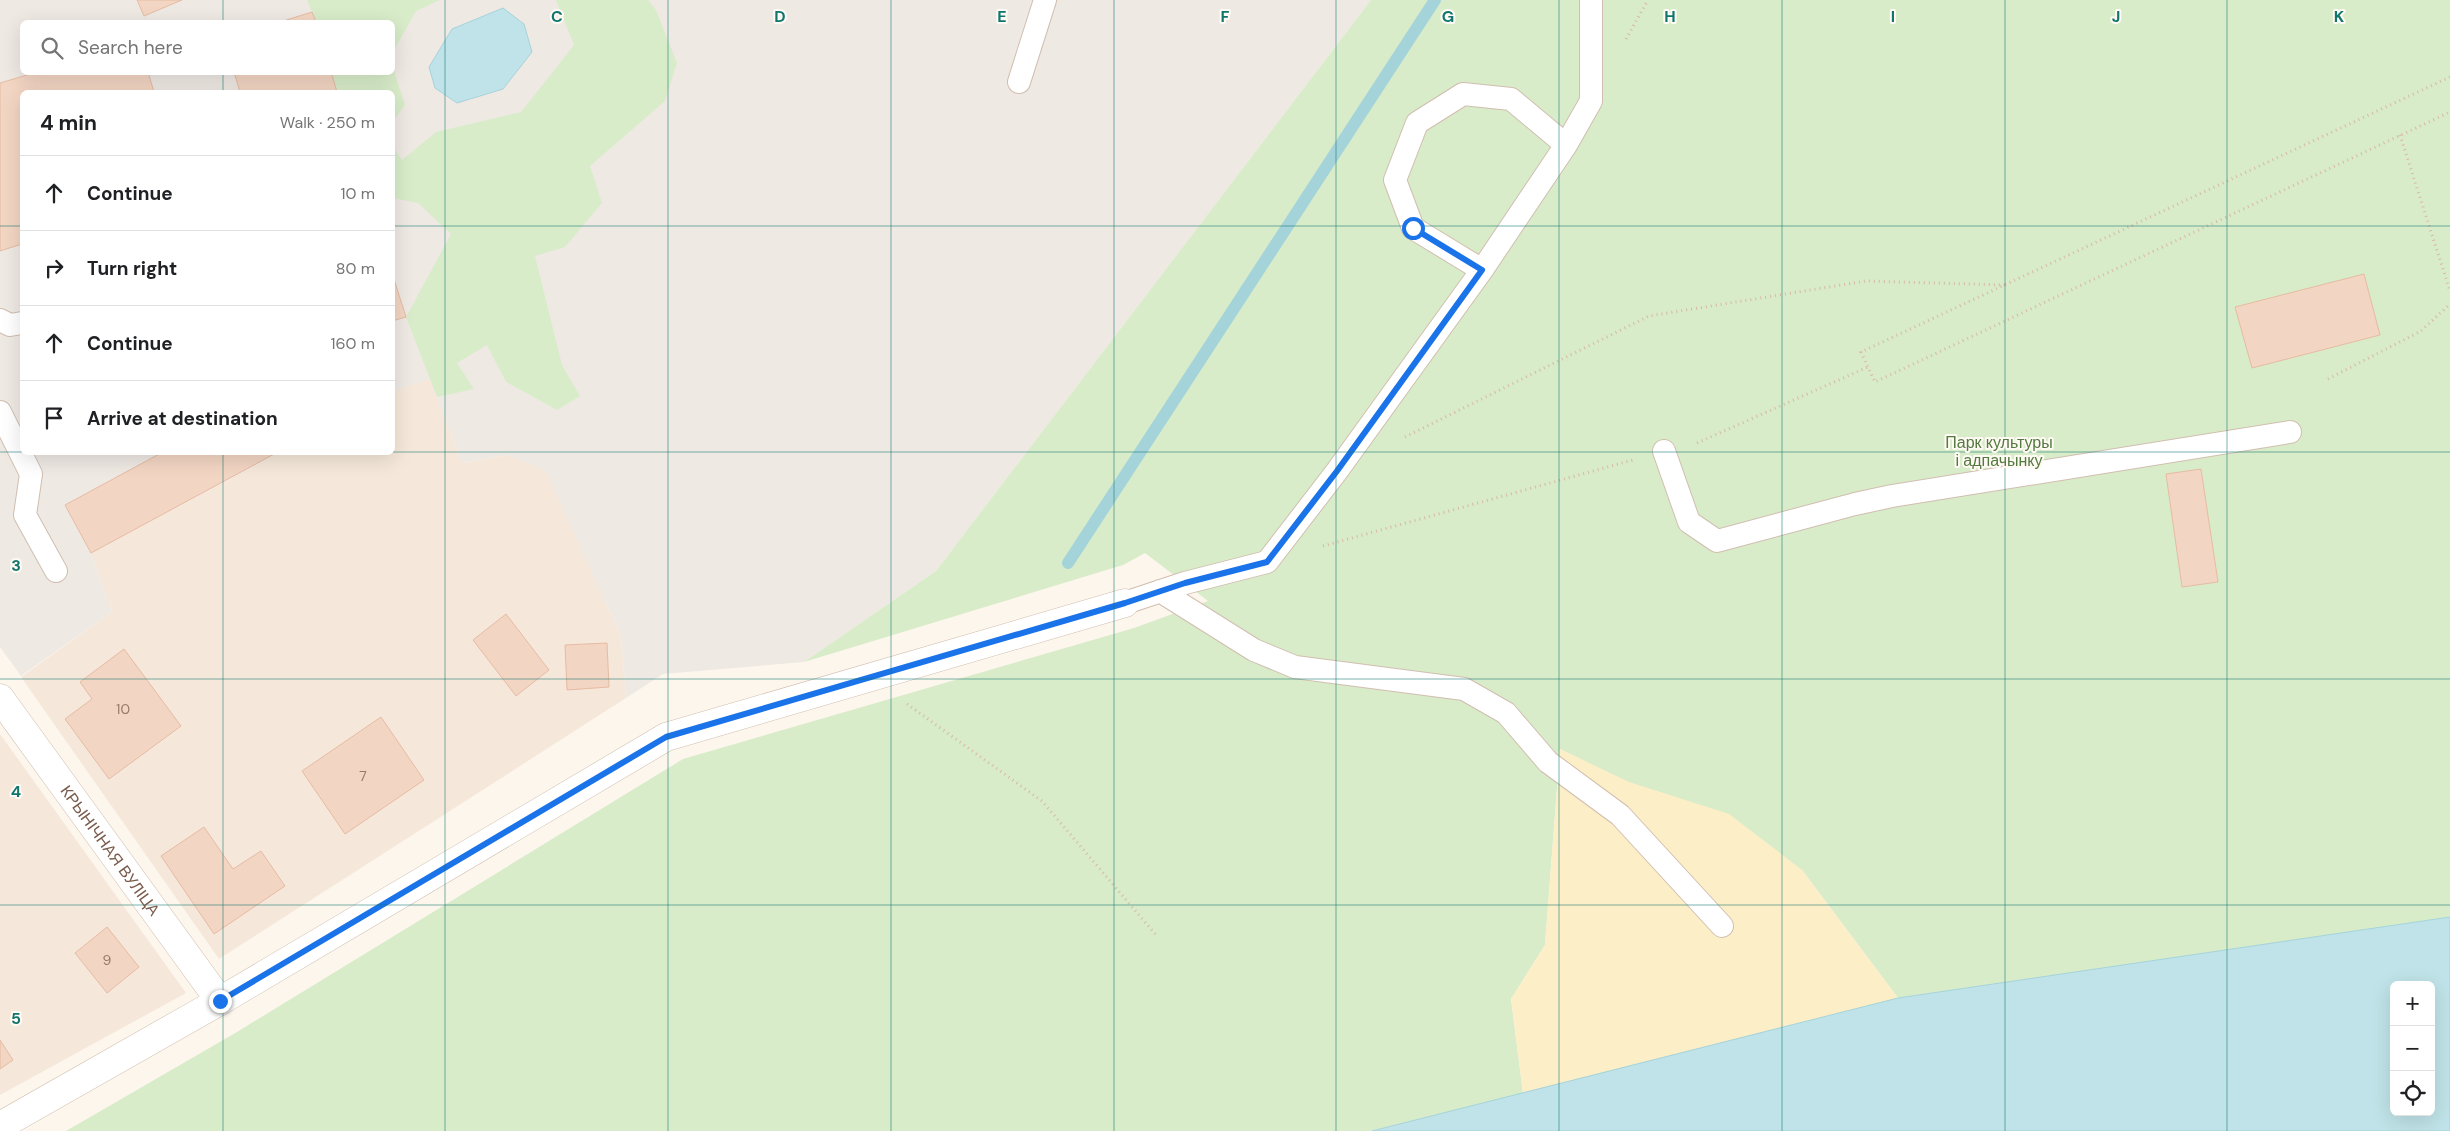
<!DOCTYPE html>
<meta charset="utf-8">
<style>
body{margin:0;font-family:"DM Sans",sans-serif;background:#f6f6f6;color:#202124}
.controls{position:absolute;right:15px;bottom:15px;display:grid;overflow:hidden;border-radius:8px;box-shadow:0 5px 20px #0002}
.controls button{width:45px;height:45px;display:grid;place-items:center;padding:0;border:0;border-bottom:1px solid #e0e0e0;background:#fff;color:#202124;font:25px sans-serif}
.stop{position:absolute;width:15px;height:15px;margin:-11px;border:4px solid #1a73e8;border-radius:50%;background:#fff}
.stop.end{background:#1a73e8;border-color:#fff;box-shadow:0 1px 5px #0008}
.list{margin:0;padding:0;list-style:none}
h2{display:flex;justify-content:space-between;align-items:center;height:65px;margin:0;padding:0 20px;font-size:21px}
h2 small{font-size:16px;font-weight:400;color:#757577}
.list li{display:grid;grid-template-columns:32px 1fr auto;gap:15px;align-items:center;box-sizing:border-box;height:75px;padding:0 20px;border-top:1px solid #e0e0e0}
.list b{display:block;font-size:19px;white-space:nowrap}
.list em{font-size:16px;font-style:normal;color:#757577}
.icon{flex:none;width:28px;height:28px;fill:none;stroke:currentColor;stroke-width:2;stroke-linecap:round;stroke-linejoin:round}
.map{position:relative;flex:none;width:2450px;height:1131px;overflow:hidden}
.search{position:absolute;background:#fff;box-shadow:0 5px 20px #0002;left:20px;top:20px;width:375px;height:55px;display:flex;align-items:center;gap:12px;box-sizing:border-box;padding:0 18px;border-radius:8px;color:#757577;font-size:19px}
.panel{position:absolute;background:#fff;box-shadow:0 5px 20px #0002;left:20px;top:90px;width:375px;height:365px;border-radius:8px}
.map>svg:first-child{display:block}
.residential{fill:#f5e8da}
.industrial{fill:#efe9e4;fill-rule:evenodd}
.green{fill:#d8ecc9}
.sand{fill:#fcefc7}
.water{fill:#bfe3e8;stroke:#a5d3da;fill-rule:evenodd}
.lines{fill:none;stroke-linecap:round;stroke-linejoin:round}
.stream{stroke:#a5d3da;stroke-width:12}
.building{fill:#f3d5c3;stroke:#e6bba3}
.service-casing{stroke:#d1beb0;stroke-width:24}
.minor-casing{stroke:#d1beb0;stroke-width:29}
.path{stroke:#d9b8a5;stroke-width:3;stroke-dasharray:1 4;stroke-linecap:butt}
.service{stroke:#fff;stroke-width:22}
.minor{stroke:#fff;stroke-width:28}
.route{stroke:#1a73e8;stroke-width:6}
.grid{fill:none;stroke:#0f766e;stroke-width:1;stroke-opacity:0.55}
.labels{text-anchor:middle;stroke-width:4;stroke-linejoin:round;paint-order:stroke}
.number-label{font-size:14px;fill:#987a6a}
.park-label{font-size:16px;fill:#537a41;stroke:#fffaf3}
.street-label{font-size:16px;fill:#7a5c4d;stroke:#fffaf3}
.grid-label{font-size:16px;text-anchor:middle;font-weight:bold;fill:#0f766e;stroke:#fffaf3;stroke-width:4;stroke-linejoin:round;paint-order:stroke}
</style>
<div class="map">
<svg width="2450" height="1131" viewBox="0 0 2450 1131">
<rect width="100%" height="100%" fill="#fdf6ec"/>
<!-- residential -->
<path class="residential" d="M430,378L462,463L507,455L545,469L621,636L626,698L219,959L21,677L112,612L91,553L278,453L392,452L393,391Z
M0,734L186,993L0,1095Z"/>
<!-- industrial -->
<path class="industrial" d="M0,0H1371L936,571L804,662L663,674L626,698L621,636L545,470L507,455L462,463L430,379L393,391L392,92H22V452L278,453L91,553L112,612L21,676L0,647ZM22,22H392V72H22Z"/>
<!-- green -->
<path class="green" d="M307,0H440L416,11L393,52L392,22H316Z
M556,0H648L656,10L677,63L665,101L590,166L602,203L565,247L535,256L562,365L580,396L557,410L506,382L487,345L457,363L474,389L437,397L406,317L451,234L418,203L393,198V147L402,160L436,132L521,112L574,45Z
M1371,0H2450V917L1898,998L1802,870L1560,749L1545,945L1511,999L1523,1093L1372,1131H66L237,1032L683,759L1134,628L1208,601L1145,553L1123,565L804,662L936,571Z
M393,68L405,105L393,121L392,92H337L331,73L392,72Z"/>
<!-- sand -->
<path class="sand" d="M1560,749L1629,782L1729,814L1802,870L1898,998L1523,1093L1511,999L1545,945Z"/>
<!-- water -->
<path class="water" d="M503,8L524,24L532,52L503,89L457,103L435,88L429,67L452,29Z
M2450,917V1131H1372L1898,998ZM2394,985H2431V1112H2394Z"/>
<g class="lines">
<!-- stream -->
<path class="stream" d="M1068,563L1435,0"/>
</g>
<!-- building -->
<path class="building" d="M137,0H182L144,16Z
M312,12L316,22H280Z
M37,72H148L154,92H22V244L0,251V83Z
M234,72H331L337,92H240Z
M392,273L406,317L392,321Z
M2364,274L2380,335L2252,368L2235,307Z
M163,452H278L91,553L65,505Z
M2201,469L2218,582L2182,587L2166,474Z
M506,614L549,670L516,696L473,640Z
M607,643L609,687L567,690L565,645Z
M124,649L181,726L109,779L65,719L92,699L80,682Z
M381,717L424,780L345,834L302,771Z
M204,827L233,869L261,851L285,886L214,934L161,856Z
M107,927L139,967L107,993L75,953Z
M0,1040L13,1060L0,1069Z"/>
<g class="lines">
<!-- service casing -->
<g class="service-casing">
<path id="service" d="M1019,82L1045,0
M1482,270L1413,228L1395,180L1417,123L1463,94L1511,99L1566,145
M0,320L10,325L22,323
M0,412L31,474L25,515L56,571
M1664,451L1689,522L1717,541L1855,504L1892,496L2290,432
M1160,591L1254,650L1295,667L1464,689L1506,713L1548,762L1620,815L1722,926
M1125,603L1185,583L1267,562L1337,471L1482,270L1566,145L1591,101V0"/>
</g>
<!-- minor casing -->
<g class="minor-casing">
<g id="minor">
<path id="s1" d="M0,698L220,1001"/>
<path d="M0,1126L220,1001L666,737L1125,603"/>
</g>
</g>
<!-- path -->
<path class="path" d="M1626,39L1648,0
M2450,77L1861,352L1875,382L2450,112
M2400,135L2450,291
M2328,379L2421,331L2450,304
M1405,437L1649,316L1866,281L2005,285
M1697,443L1868,367
M1323,546L1633,460
M907,704L1042,801L1156,935"/>
<!-- service -->
<use href="#service" class="service"/>
<!-- minor -->
<use href="#minor" class="minor"/>
</g>
<g class="lines">
<!-- route -->
<path class="route" d="M220,1001L666,737L1125,603L1185,583L1267,562L1337,471L1482,270L1413,228"/>
</g>
<!-- grid -->
<path class="grid" d="M223,0V22M445,0V1131M668,0V1131M891,0V1131M1114,0V1131M1336,0V1131M1559,0V1131M1782,0V1131M2005,0V1131M2227,0V1131M223,72V92M0,226H22M392,226H2450M0,452H22M223,452V1131M392,452H2450M0,679H2450M0,905H2450"/>
<g class="labels">
<!-- number labels -->
<g class="number-label">
<text x="123" y="714">10</text>
<text x="363" y="781">7</text>
<text x="107" y="965">9</text>
</g>
<!-- park labels -->
<g class="park-label">
<text x="1999" y="448">Парк культуры<tspan x="1999" dy="18">і адпачынку</tspan></text>
</g>
<!-- street labels -->
<g class="street-label">
<text dy="6" stroke="none"><textPath href="#s1" startOffset="188">КРЫНІЧНАЯ ВУЛІЦА</textPath></text>
</g>
</g>
<g class="grid-label">
<text x="557" y="22">C</text>
<text x="780" y="22">D</text>
<text x="1002" y="22">E</text>
<text x="1225" y="22">F</text>
<text x="1448" y="22">G</text>
<text x="1670" y="22">H</text>
<text x="1893" y="22">I</text>
<text x="2116" y="22">J</text>
<text x="2339" y="22">K</text>
<text x="16" y="571">3</text>
<text x="16" y="797">4</text>
<text x="16" y="1024">5</text>
</g>
</svg>
<div class="controls">
<button>+</button>
<button>−</button>
<button><svg class="icon" aria-label="locate" viewBox="0 0 24 24"><circle cx="12" cy="12" r="6"/><path d="M12 2v4M12 18v4M2 12h4M18 12h4"/></svg></button>
</div>
<div class="stop" style="left:1413px;top:228px"></div>
<div class="stop end" style="left:220px;top:1001px"></div>
<div class="search"><svg class="icon" aria-label="search" viewBox="0 0 24 24"><circle cx="10" cy="10" r="6"/><path d="M15 15l6 6"/></svg>Search here</div>
<section class="panel">
<h2>4 min<small>Walk · 250 m</small></h2>
<ul class="list">
<li><svg class="icon" aria-label="ahead" viewBox="0 0 24 24"><path d="M12 20V5M6 11l6-6 6 6"/></svg><div><b>Continue</b></div><em>10 m</em></li>
<li><svg class="icon" aria-label="right" viewBox="0 0 24 24"><path d="M7 20v-9h11M14 6l5 5-5 5"/></svg><div><b>Turn right</b></div><em>80 m</em></li>
<li><svg class="icon" aria-label="ahead" viewBox="0 0 24 24"><path d="M12 20V5M6 11l6-6 6 6"/></svg><div><b>Continue</b></div><em>160 m</em></li>
<li><svg class="icon" aria-label="arrive" viewBox="0 0 24 24"><path d="M6 21V4h12l-3 4 3 4H6"/></svg><div><b>Arrive at destination</b></div></li>
</ul>
</section>
</div>
